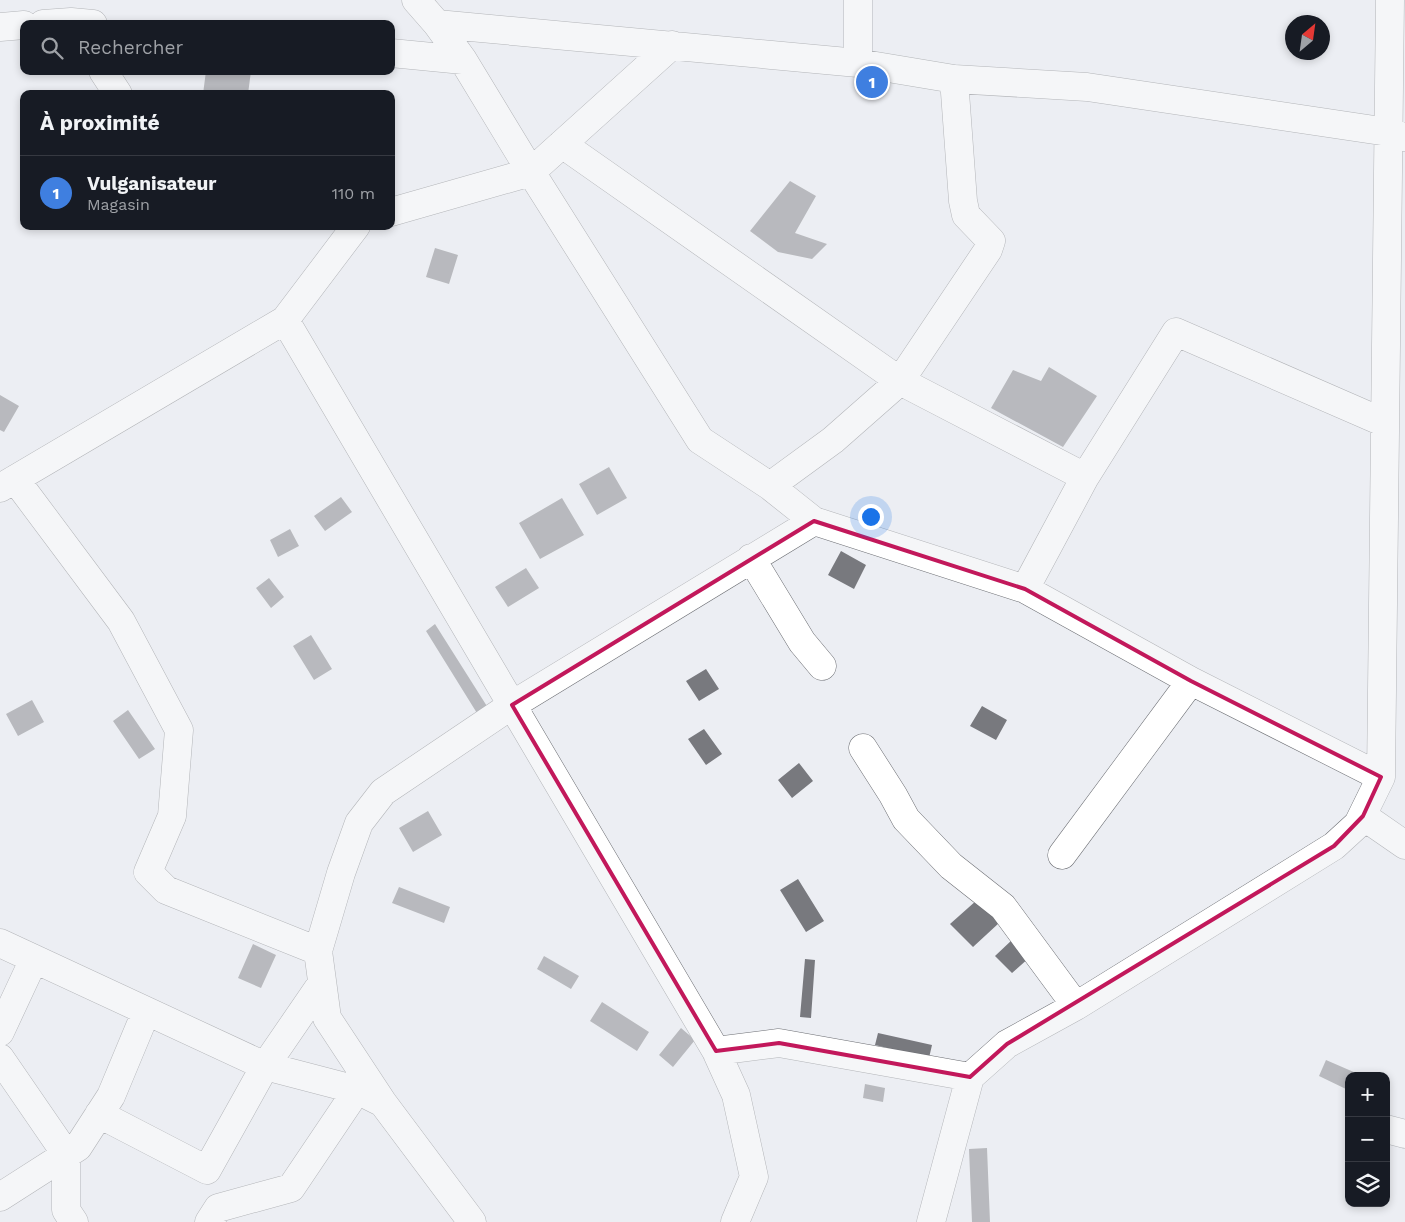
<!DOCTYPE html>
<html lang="fr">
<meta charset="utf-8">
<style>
body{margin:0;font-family:"Work Sans",sans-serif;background:#20242c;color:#f1f3f6}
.controls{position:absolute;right:15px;bottom:15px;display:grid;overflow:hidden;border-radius:10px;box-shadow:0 2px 8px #0003}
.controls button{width:45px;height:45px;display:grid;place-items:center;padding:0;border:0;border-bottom:1px solid #363941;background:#171b24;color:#f1f3f6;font:25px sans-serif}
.compass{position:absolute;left:1285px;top:15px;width:45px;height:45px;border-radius:50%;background:#171b24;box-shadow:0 2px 8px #0003;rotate:29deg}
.you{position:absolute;left:870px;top:516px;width:18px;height:18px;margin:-12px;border:4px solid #fff;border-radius:50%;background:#1a73e8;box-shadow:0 0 0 8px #1a73e833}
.badge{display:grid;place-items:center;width:32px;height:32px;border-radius:50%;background:#656e16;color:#fff;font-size:16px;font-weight:700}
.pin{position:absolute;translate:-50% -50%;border:2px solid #fff;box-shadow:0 1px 5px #0006}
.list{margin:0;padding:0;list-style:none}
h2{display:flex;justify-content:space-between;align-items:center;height:65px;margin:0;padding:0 20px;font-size:21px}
h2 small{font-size:16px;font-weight:400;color:#9ea1a6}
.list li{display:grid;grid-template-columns:32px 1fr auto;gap:15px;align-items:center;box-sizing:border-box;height:75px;padding:0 20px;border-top:1px solid #363941}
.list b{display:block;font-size:19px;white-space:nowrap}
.list p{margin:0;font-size:16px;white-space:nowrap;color:#9ea1a6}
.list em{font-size:16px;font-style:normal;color:#9ea1a6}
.icon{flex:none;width:28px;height:28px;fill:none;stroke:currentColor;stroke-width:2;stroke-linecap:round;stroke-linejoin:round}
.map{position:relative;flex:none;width:1405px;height:1222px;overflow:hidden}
.search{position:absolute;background:#171b24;box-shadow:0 2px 8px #0003;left:20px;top:20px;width:375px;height:55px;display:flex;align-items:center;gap:12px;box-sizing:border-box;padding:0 18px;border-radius:10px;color:#9ea1a6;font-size:19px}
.panel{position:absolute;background:#171b24;box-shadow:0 2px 8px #0003;left:20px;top:90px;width:375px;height:140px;border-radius:10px}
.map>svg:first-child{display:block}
.building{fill:#78797e}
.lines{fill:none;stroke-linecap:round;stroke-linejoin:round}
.minor-casing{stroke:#6d6f74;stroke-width:29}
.minor{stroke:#fff;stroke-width:28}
.marked{fill:none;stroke:#c2185b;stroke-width:4;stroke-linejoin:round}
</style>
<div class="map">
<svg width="1405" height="1222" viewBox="0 0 1405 1222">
<rect width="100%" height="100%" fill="#eceef3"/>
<!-- building -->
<path class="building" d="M206,71H251L248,94H203Z
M790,181L816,196L795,233L827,244L812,259L778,252L750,231Z
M435,248L458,255L449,284L426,277Z
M1049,367L1097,396L1063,447L991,408L1013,370L1041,381Z
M0,395L19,406L4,432L0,430Z
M609,467L627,498L597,515L579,484Z
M341,497L352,512L325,531L314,516Z
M562,498L584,535L540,559L519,523Z
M290,529L299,546L278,557L270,540Z
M841,551L866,565L854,589L828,575Z
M526,568L539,588L508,607L495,587Z
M269,578L284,597L271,608L256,588Z
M435,624L490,711L480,718L426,631Z
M311,635L332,669L314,680L293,646Z
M706,669L719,689L699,701L686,681Z
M32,700L44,722L18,736L6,714Z
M982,706L1007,720L996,740L970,726Z
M128,710L155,749L139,759L113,721Z
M704,729L722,754L706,765L688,739Z
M799,763L813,781L792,798L778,780Z
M428,811L442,835L413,852L399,828Z
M798,879L824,921L806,932L780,890Z
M399,887L450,907L444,923L392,903Z
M977,900L999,923L973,947L950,924Z
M1013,939L1030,957L1012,973L995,956Z
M253,944L276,955L261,988L238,978Z
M544,956L579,976L571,989L537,969Z
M805,959L815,960L811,1018L800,1017Z
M602,1002L649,1032L637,1051L590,1021Z
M681,1028L695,1040L673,1067L659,1055Z
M878,1033L932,1045L929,1058L875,1045Z
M1326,1060L1356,1073L1355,1076H1349L1348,1090L1319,1076Z
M865,1084L885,1088L883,1102L863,1098Z
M987,1148L990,1222H972L969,1149Z"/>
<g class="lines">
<!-- minor casing -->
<g class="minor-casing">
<path id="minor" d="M416,0L437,24L463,60L531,172L700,440L770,486L814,521L1025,589L1191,681L1381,777
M43,24L71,22L93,24
M437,24L858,63L954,79L1087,87L1388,132L1405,137
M0,27L24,25
M391,53L463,60
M858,63V0
M103,71L118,94
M562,144L900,381L1085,477
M391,212L531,172L672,45
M285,320L716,1051L736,1095L754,1177L735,1222
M15,479L121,621L179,730L172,816L148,872L166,890L318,951L327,1018L383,1103L472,1222
M770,486L833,440L900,381L988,250L991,241L966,215L963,201L954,79
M0,488L285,320L356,226
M751,558L802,642L822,666
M1025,589L1085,477L1176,332L1385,423
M863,748L893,795L906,819L951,866L1003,907L1076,1006
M1363,816L1405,845
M1062,855L1191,681
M0,943L265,1066L357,1090L383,1103
M318,951L341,873L359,823L383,792L512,705L814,521
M0,1032L34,959
M716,1051L779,1043L970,1077
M0,1058L66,1154V1210L74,1222
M99,1114L207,1170L265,1066L322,983
M1386,1129L1405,1134
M0,1197L78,1147L111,1096L146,1012
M209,1222L218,1208L291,1188L357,1090
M931,1222L970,1077L1007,1044L1076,1006L1334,846L1358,824L1381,777L1390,0"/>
</g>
<!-- minor -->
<use href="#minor" class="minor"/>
</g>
<!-- marked area -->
<path d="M0 0H1405V1222H0ZM814,521L1025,589L1191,681L1381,777L1363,816L1334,846L1007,1044L970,1077L779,1043L716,1051L512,705Z" fill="#eceef3" fill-opacity=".55" fill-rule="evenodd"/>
<path class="marked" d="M814,521L1025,589L1191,681L1381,777L1363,816L1334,846L1007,1044L970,1077L779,1043L716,1051L512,705Z"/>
</svg>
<div class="controls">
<button>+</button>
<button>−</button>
<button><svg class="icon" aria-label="layers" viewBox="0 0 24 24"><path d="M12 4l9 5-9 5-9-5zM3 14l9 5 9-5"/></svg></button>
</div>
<svg class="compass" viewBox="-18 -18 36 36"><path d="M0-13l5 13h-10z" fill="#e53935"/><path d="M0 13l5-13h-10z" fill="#9ea1a6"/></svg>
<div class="you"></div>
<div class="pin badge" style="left:872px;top:82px;background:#3f7fe0">1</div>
<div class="search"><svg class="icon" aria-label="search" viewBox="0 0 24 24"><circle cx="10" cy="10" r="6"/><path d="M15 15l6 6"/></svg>Rechercher</div>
<section class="panel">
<h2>À proximité<small></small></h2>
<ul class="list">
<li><span class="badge" style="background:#3f7fe0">1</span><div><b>Vulganisateur</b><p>Magasin</p></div><em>110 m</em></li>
</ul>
</section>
</div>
